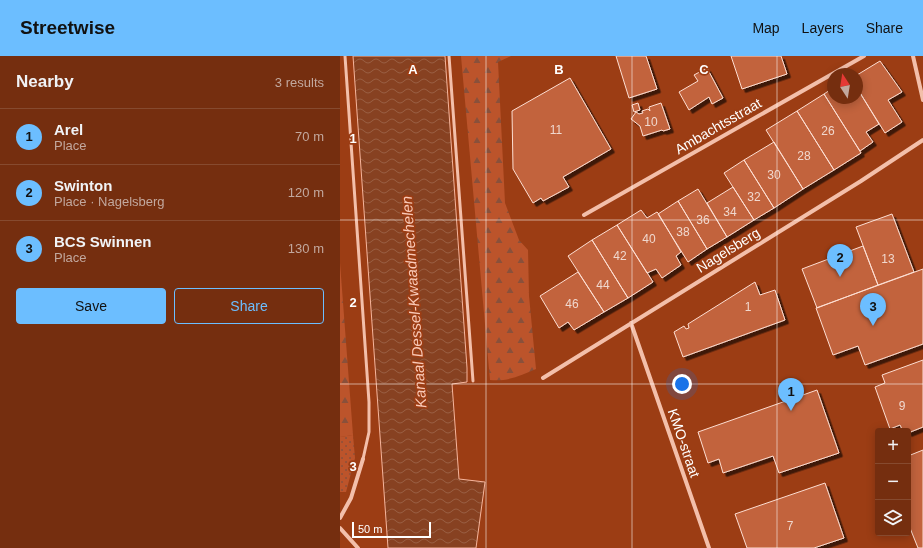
<!DOCTYPE html>
<meta charset="utf-8">
<style>
body{margin:0;font-family:Helvetica,sans-serif;background:#7c3a1d;color:#f1f3f6}
.controls{position:absolute;right:12px;bottom:12px;display:grid;overflow:hidden;border-radius:4px;box-shadow:0 2px 10px #0003}
.controls button{width:36px;height:36px;display:grid;place-items:center;padding:0;border:0;border-bottom:1px solid #864a2f;background:#752e0f;color:#f1f3f6;font:20px sans-serif}
.compass{position:absolute;left:487px;top:12px;width:36px;height:36px;border-radius:50%;background:#752e0f;box-shadow:0 2px 10px #0003;rotate:348deg}
.scale{position:absolute;left:12px;bottom:10px;width:79px;box-sizing:border-box;padding-left:4px;border:2px solid #fff;border-top:0;font-size:11px;line-height:14px;white-space:nowrap;color:#fff;-webkit-text-stroke:3px #9c3d14;paint-order:stroke}
.you{position:absolute;left:342px;top:328px;width:14px;height:14px;margin:-10px;border:3px solid #fff;border-radius:50%;background:#1a73e8;box-shadow:0 0 0 6px #1a73e833}
.badge{display:grid;place-items:center;width:26px;height:26px;border-radius:50%;background:#6cbeff;color:#111;font-size:13px;font-weight:700}
.pin{position:absolute;translate:-50% -33px;filter:drop-shadow(0 1px 2px #0008)}
.pin::after{content:'';position:absolute;top:21px;width:14px;height:12px;background:inherit;clip-path:polygon(0 0,100% 0,50% 100%)}
.list{margin:0;padding:0;list-style:none}
h2{display:flex;justify-content:space-between;align-items:center;height:52px;margin:0;padding:0 16px;font-size:17px}
h2 small{font-size:13px;font-weight:400;color:#c2a89e}
.list li{display:grid;grid-template-columns:26px 1fr auto;gap:12px;align-items:center;box-sizing:border-box;height:56px;padding:0 16px;border-top:1px solid #864a2f}
.list b{display:block;font-size:15px;white-space:nowrap}
.list p{margin:0;font-size:13px;white-space:nowrap;color:#c2a89e}
.list em{font-size:13px;font-style:normal;color:#c2a89e}
.actions{display:flex;gap:8px;padding:12px 16px}
.actions a{flex:1;padding:9px 0;border:1px solid #6cbeff;border-radius:4px;text-align:center;font-size:14px;color:#6cbeff}
.actions .main{background:#6cbeff;color:#111}
.icon{flex:none;width:22px;height:22px;fill:none;stroke:currentColor;stroke-width:2;stroke-linecap:round;stroke-linejoin:round}
.map{position:relative;flex:none;width:583px;height:492px;overflow:hidden}
header{display:flex;align-items:center;gap:24px;box-sizing:border-box;height:56px;padding:0 20px;background:#6cbeff;color:#111}
header strong{font-size:19px}
nav{display:flex;gap:22px;margin-inline-start:auto;font-size:14px}
main{display:flex}
aside{flex:1;background:#752e0f}
.map>svg:first-child{display:block}
.grass{fill:url(#grass-dots)}
.forest{fill:url(#forest-firs)}
.water{fill:url(#water-waves);stroke:#f6b59c}
.building{fill:#c2633d;stroke:#fdded2;filter:url(#shadow)}
.lines{fill:none;stroke-linecap:round;stroke-linejoin:round}
.lane{stroke:#f3bfaa;stroke-width:3}
.street{stroke:#f3bfaa;stroke-width:4}
.grid{fill:none;stroke:#fff;stroke-width:1;stroke-opacity:0.55}
.labels{text-anchor:middle;stroke-width:3.5;stroke-linejoin:round;paint-order:stroke}
.number-label{font-size:12px;fill:#f0d8ce}
.street-label{font-size:14px;fill:#fff;stroke:#9c3d14}
.water-label{font-size:15px;font-style:italic;fill:#f9c9b7;stroke:#9c3d14}
.grid-label{font-size:13px;text-anchor:middle;font-weight:bold;fill:#fff;stroke:#9c3d14;stroke-width:3.5;stroke-linejoin:round;paint-order:stroke}
</style>
<header>
<strong>Streetwise</strong>
<nav><a>Map</a><a>Layers</a><a>Share</a></nav>
</header>
<main>
<aside>
<h2>Nearby<small>3 results</small></h2>
<ul class="list">
<li><span class="badge">1</span><div><b>Arel</b><p>Place</p></div><em>70 m</em></li>
<li><span class="badge">2</span><div><b>Swinton</b><p>Place · Nagelsberg</p></div><em>120 m</em></li>
<li><span class="badge">3</span><div><b>BCS Swinnen</b><p>Place</p></div><em>130 m</em></li>
</ul>
<div class="actions"><a class="main">Save</a><a>Share</a></div>
</aside>
<div class="map">
<svg width="583" height="492" viewBox="0 0 583 492">
<defs>
<pattern id="grass-dots" width="8" height="8" patternUnits="userSpaceOnUse"><rect width="8" height="8" fill="#bc542b"/><path d="M2 2h.1M6 6h.1" fill="none" stroke="#8a503a" stroke-width="1.8" stroke-linecap="round"/></pattern>
<pattern id="forest-firs" width="22" height="20" patternUnits="userSpaceOnUse"><rect width="22" height="20" fill="#bc542b"/><path d="M5 1l3.5 6h-7zM16 11l3.5 6h-7z" fill="#8a503a"/></pattern>
<pattern id="water-waves" width="16" height="10" patternUnits="userSpaceOnUse"><rect width="16" height="10" fill="#874121"/><path d="M0 5q4-4 8 0t8 0" fill="none" stroke="#995e42"/></pattern>
<filter id="shadow"><feDropShadow dx="3.5" dy="3.5" stdDeviation="0" flood-color="#0009"/></filter>
</defs>
<rect width="100%" height="100%" fill="#9c3d14"/>
<!-- grass -->
<path class="grass" d="M13,379L15,402L6,436H0V381Z"/>
<!-- forest -->
<path class="forest" d="M121,0H171L158,6L165,147L179,184L188,194L189,240L196,313C181,319 168,326 150,324Z
M0,207L13,379L0,381Z"/>
<!-- water -->
<path class="water" d="M13,0H105L127,312V326L112,328L119,423L145,426L136,492H48Z"/>
<!-- building -->
<path class="building" d="M276,0H306L317,33L289,42Z
M391,0H441L447,18L402,33Z
M540,5L562,36L548,44L562,66L545,77L517,32V19Z
M367,12L383,42L372,48L369,41L349,54L339,36L358,25L354,19Z
M230,22L271,93L223,121L229,131L203,145L201,142L193,147L173,113L172,55Z
M493,32V42H517V32L539,68L526,76L533,86L520,95L484,38Z
M484,38L521,97L494,114L457,55Z
M298,47L300,54L294,56L292,49Z
M321,47L330,73L323,75L322,74L303,80L300,70L291,63L296,56L299,58L303,57L302,55L308,53L310,55L309,51Z
M457,55L494,114L463,133L426,74Z
M434,86L463,133L434,152L404,104Z
M404,104L434,152L414,164L384,117Z
M393,131L414,164L387,181L367,147Z
M358,133L387,181L367,193L338,145Z
M338,145L367,193L348,206L318,158Z
M301,154L307,162L317,156L318,157L341,196L336,200L341,209L322,222L316,213L307,217L277,169Z
M552,158L574,216L538,229L516,171Z
M277,169L313,226L288,242L252,184Z
M252,184L288,242L264,256L228,200Z
M523,190L538,229L477,252L462,213Z
M583,213V288L525,309L518,290L493,299L476,252Z
M238,216L264,256L234,274L228,266L219,272L200,240Z
M415,226L420,239L435,234L445,264L343,301L334,276L344,270L346,273L349,272L348,268Z
M583,304V371L568,377V375H563L560,369L550,373L535,331L545,327L542,319Z
M477,334L499,397L439,417L433,400L383,417L379,403L368,407L358,376Z
M583,394V492H578L568,467V400Z
M485,427L504,482L474,492H407L395,458Z"/>
<g class="lines">
<!-- lane -->
<path class="lane" d="M5,0L29,346V376L23,403
M109,0L133,325"/>
<!-- street -->
<path class="street" d="M573,0L583,44
M244,159L524,0
M291,267L369,492
M203,322L521,125L583,84
M0,462L11,442L23,403
M0,472L18,492"/>
</g>
<!-- grid -->
<path class="grid" d="M146,0V492M292,0V492M437,0V492M0,164H583M0,328H583"/>
<g class="labels">
<!-- number labels -->
<g class="number-label">
<text x="311" y="70">10</text>
<text x="216" y="78">11</text>
<text x="488" y="79">26</text>
<text x="464" y="104">28</text>
<text x="434" y="123">30</text>
<text x="414" y="145">32</text>
<text x="390" y="160">34</text>
<text x="363" y="168">36</text>
<text x="343" y="180">38</text>
<text x="309" y="187">40</text>
<text x="280" y="204">42</text>
<text x="548" y="207">13</text>
<text x="263" y="233">44</text>
<text x="232" y="252">46</text>
<text x="408" y="255">1</text>
<text x="562" y="354">9</text>
<text x="450" y="474">7</text>
</g>
<!-- street labels -->
<g class="street-label">
<text transform="translate(378 70) rotate(-30)" y="5">Ambachtsstraat</text>
<text transform="translate(388 194) rotate(-32)" y="5">Nagelsberg</text>
<text transform="translate(344 387) rotate(71)" y="5">KMO-straat</text>
</g>
<!-- water labels -->
<g class="water-label">
<text transform="translate(74 246) rotate(-94)" y="5">Kanaal Dessel-Kwaadmechelen</text>
</g>
</g>
<g class="grid-label">
<text x="73" y="18">A</text>
<text x="219" y="18">B</text>
<text x="364" y="18">C</text>
<text x="13" y="87">1</text>
<text x="13" y="251">2</text>
<text x="13" y="415">3</text>
</g>
</svg>
<div class="controls">
<button>+</button>
<button>−</button>
<button><svg class="icon" aria-label="layers" viewBox="0 0 24 24"><path d="M12 4l9 5-9 5-9-5zM3 14l9 5 9-5"/></svg></button>
</div>
<svg class="compass" viewBox="-18 -18 36 36"><path d="M0-13l5 13h-10z" fill="#e53935"/><path d="M0 13l5-13h-10z" fill="#c2a89e"/></svg>
<div class="scale">50 m</div>
<div class="you"></div>
<div class="pin badge" style="left:451px;top:355px">1</div>
<div class="pin badge" style="left:500px;top:221px">2</div>
<div class="pin badge" style="left:533px;top:270px">3</div>
</div>
</main>
